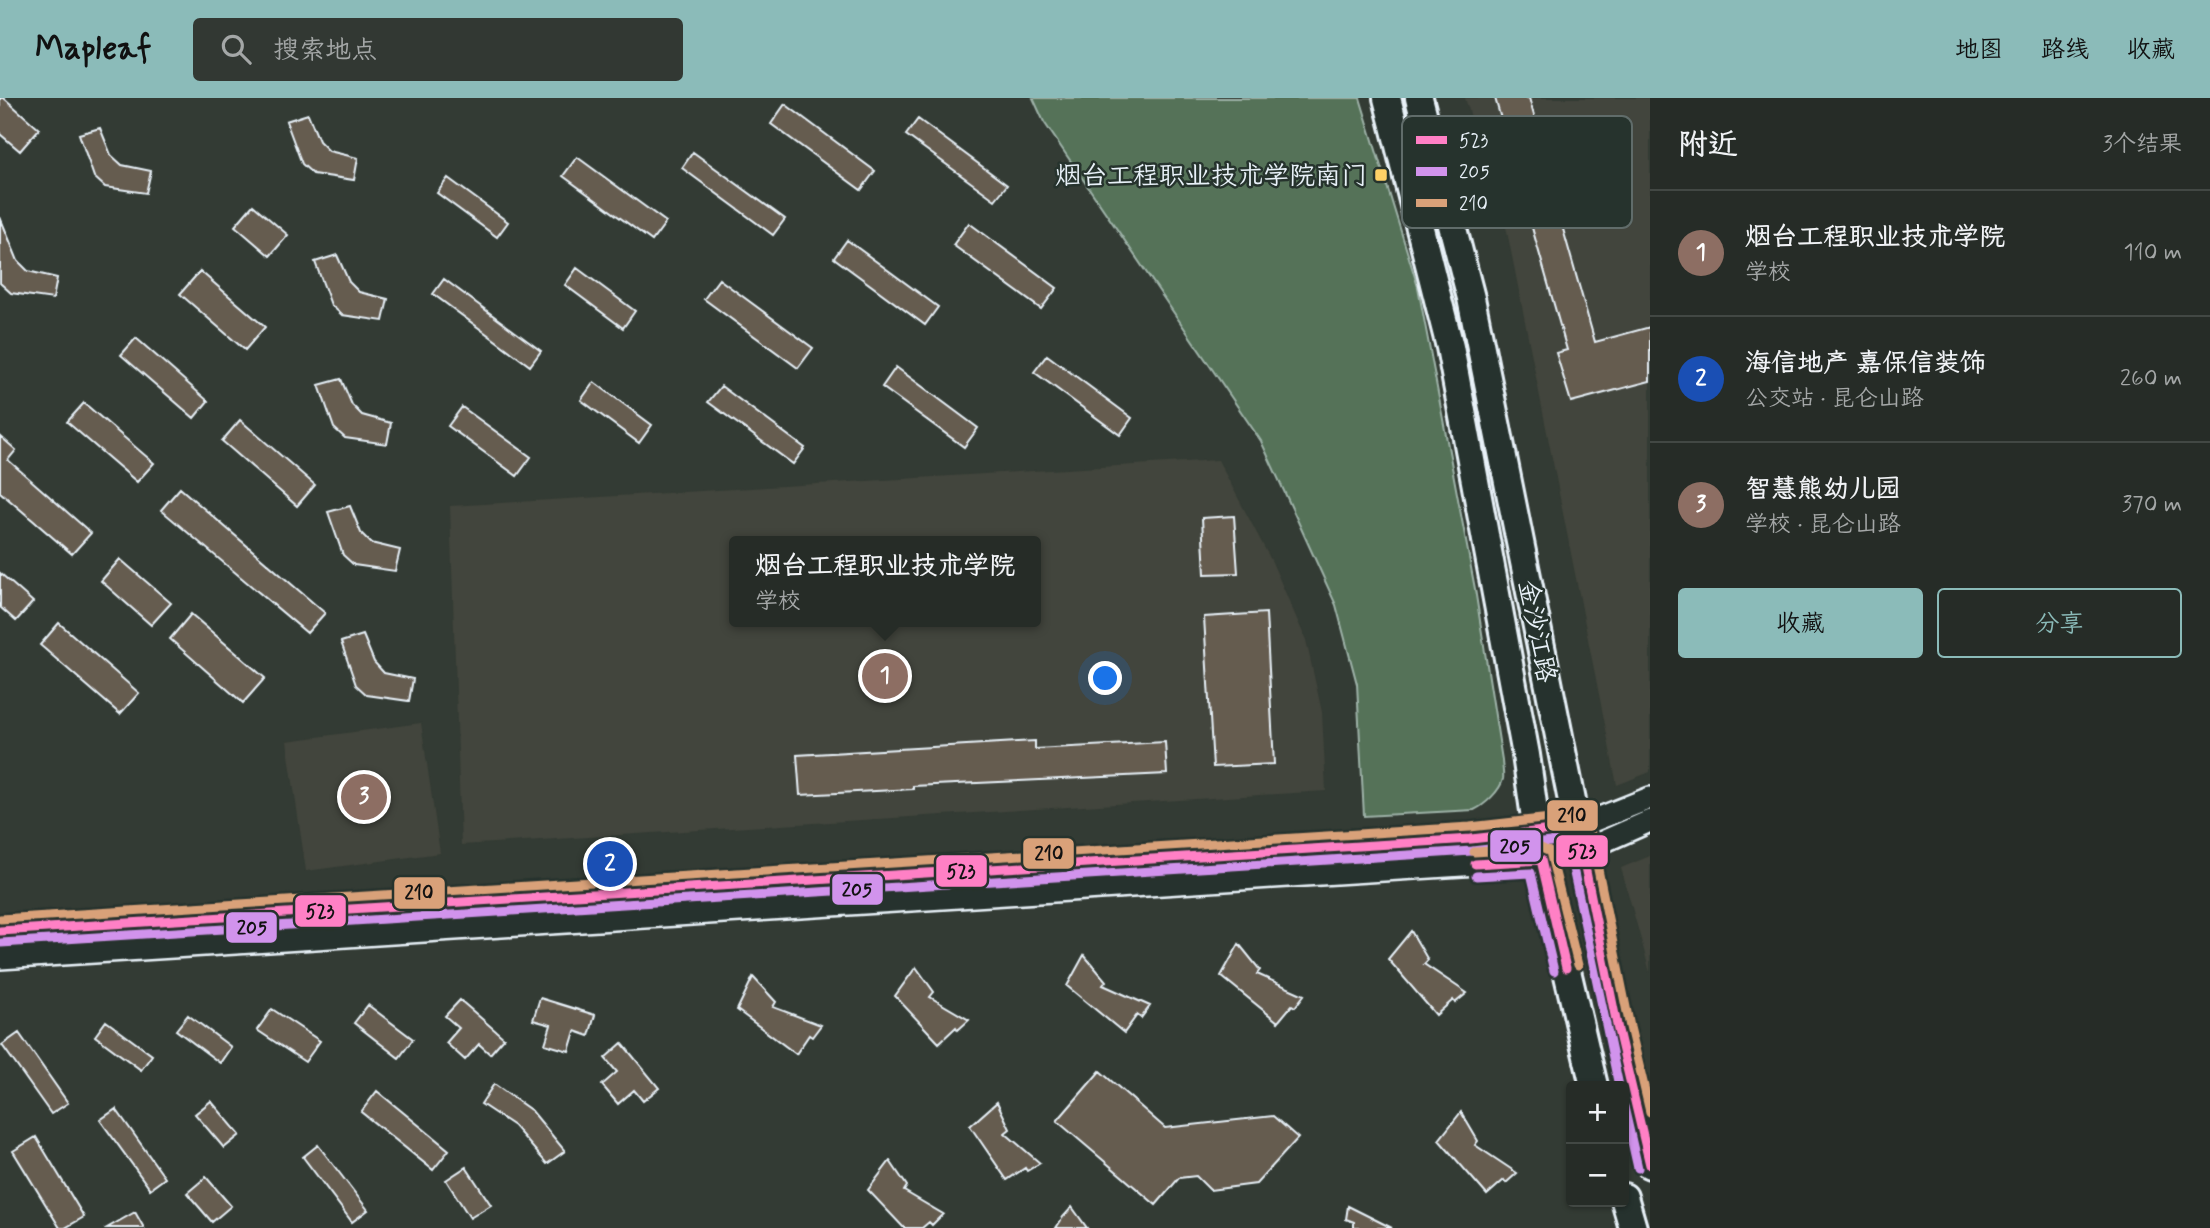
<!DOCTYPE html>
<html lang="zh">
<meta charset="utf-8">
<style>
body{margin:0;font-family:Mynerve,"LXGW WenKai TC",sans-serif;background:#323833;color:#f1f3f6}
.controls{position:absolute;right:21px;bottom:21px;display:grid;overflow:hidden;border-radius:7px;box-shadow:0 2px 5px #0004}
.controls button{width:63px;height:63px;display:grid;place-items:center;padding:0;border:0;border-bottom:2px solid #424844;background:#262c27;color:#f1f3f6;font:35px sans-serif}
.you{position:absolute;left:1106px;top:581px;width:24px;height:24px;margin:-18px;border:5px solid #fff;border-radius:50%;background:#1a73e8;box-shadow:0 0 0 10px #1a73e833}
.badge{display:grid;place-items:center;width:46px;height:46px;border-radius:50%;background:#8bbbb9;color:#fff;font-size:23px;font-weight:700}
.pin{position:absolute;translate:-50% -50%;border:4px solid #fff;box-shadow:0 2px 7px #0006}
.popup{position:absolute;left:729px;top:438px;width:312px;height:91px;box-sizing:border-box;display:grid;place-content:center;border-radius:7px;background:#262c27;filter:drop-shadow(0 2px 5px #0005);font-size:23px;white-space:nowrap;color:#a4a7a7}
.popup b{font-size:26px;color:#f1f3f6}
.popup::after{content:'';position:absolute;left:50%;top:100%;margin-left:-14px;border:14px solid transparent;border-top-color:#262c27}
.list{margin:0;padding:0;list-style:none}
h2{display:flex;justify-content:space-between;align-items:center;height:91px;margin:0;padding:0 28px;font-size:30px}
h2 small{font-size:23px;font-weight:400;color:#a4a7a7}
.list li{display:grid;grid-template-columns:46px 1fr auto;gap:21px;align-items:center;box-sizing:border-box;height:126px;padding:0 28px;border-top:2px solid #424844}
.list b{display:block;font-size:26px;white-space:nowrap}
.list p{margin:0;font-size:23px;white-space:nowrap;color:#a4a7a7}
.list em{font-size:23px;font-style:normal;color:#a4a7a7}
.actions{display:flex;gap:14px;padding:21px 28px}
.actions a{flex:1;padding:16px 0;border:2px solid #8bbbb9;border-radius:7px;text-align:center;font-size:24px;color:#8bbbb9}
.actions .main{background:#8bbbb9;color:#111}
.icon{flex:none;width:38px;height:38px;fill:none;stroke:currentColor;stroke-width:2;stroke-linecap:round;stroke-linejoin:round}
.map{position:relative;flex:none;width:1650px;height:1130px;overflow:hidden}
header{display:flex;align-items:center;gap:42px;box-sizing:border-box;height:98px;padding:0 35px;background:#8bbbb9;color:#111}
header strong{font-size:33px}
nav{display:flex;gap:38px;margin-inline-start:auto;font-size:24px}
.search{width:490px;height:63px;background:#323833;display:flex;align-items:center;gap:18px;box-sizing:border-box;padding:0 24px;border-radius:7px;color:#a4a7a7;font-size:26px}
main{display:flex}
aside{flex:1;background:#262c27}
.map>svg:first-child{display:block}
.built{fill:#42453c;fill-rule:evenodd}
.green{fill:#547259;stroke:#9eb2a8;stroke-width:2}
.building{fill:#655b50;stroke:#e8f1f8;stroke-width:2}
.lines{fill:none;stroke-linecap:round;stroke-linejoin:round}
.tertiary-casing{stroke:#e8f1f8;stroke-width:26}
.primary-casing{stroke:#e8f1f8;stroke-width:32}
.tertiary{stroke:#26332d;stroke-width:21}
.primary{stroke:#26332d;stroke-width:26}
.bus-1-casing{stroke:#26332d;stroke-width:14}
.bus-2-casing{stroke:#26332d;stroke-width:14}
.bus-3-casing{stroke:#26332d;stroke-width:14}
.bus-1{stroke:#ff80c5;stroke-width:9}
.bus-2{stroke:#d193ec;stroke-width:9}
.bus-3{stroke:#d9a179;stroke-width:9}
.poi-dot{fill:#ffd166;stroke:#26332d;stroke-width:2.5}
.labels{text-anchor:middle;stroke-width:5;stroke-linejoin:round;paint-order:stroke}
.poi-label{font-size:26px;fill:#e8f1f8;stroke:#26332d;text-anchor:end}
.street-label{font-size:26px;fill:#e8f1f8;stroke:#26332d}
.key{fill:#26332d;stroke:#606c6a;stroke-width:2}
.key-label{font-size:19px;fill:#e8f1f8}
.line-badge{stroke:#26332d;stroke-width:2.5}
.pale-badge-label{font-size:19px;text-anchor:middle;font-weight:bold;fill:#111}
</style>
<header>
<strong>Mapleaf</strong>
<div class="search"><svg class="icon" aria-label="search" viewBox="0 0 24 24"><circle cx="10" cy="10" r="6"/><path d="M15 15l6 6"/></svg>搜索地点</div>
<nav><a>地图</a><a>路线</a><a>收藏</a></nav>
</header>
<main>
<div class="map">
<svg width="1650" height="1130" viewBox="0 0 1650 1130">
<rect width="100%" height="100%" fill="#333b34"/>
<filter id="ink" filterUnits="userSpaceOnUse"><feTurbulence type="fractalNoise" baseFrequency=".0143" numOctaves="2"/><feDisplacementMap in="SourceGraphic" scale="14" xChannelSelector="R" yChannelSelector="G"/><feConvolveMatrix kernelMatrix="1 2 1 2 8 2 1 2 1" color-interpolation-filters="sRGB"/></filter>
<g filter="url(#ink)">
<!-- built -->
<path class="built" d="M1465,0H1650V674L1617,687L1507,133Z
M1218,362L1272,464L1306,542L1322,614L1326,693L461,747L450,408ZM734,443H1036V524H734Z
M421,625L440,755L306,773L287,643Z
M1650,758V874L1621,770Z"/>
<!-- green -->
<path class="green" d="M1033,0H1360L1418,189L1475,491L1502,662C1502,668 1504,676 1503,681C1500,693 1485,707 1474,712L1364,718L1357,586L1336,507L1295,417L1261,343L1044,24Z"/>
<!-- building -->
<path class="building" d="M0,0H4L39,31L20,53L0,36Z
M1495,0H1529L1547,63L1544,64L1595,244L1650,229V283L1571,304L1556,255L1567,252Z
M785,6L875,73L861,92L771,26Z
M308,16L319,43L329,53L358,60L354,82L313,76L302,66L286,23Z
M918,21L1007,87L995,102L906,37Z
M100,30L111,57L122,67L151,73L146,95L105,89L94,79L79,36Z
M693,54L785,121L773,137L682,70Z
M577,59L666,124L652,143L563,78Z
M448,80L508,124L497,139L437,95Z
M253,107L288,137L270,158L235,128Z
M0,119L18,163L28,173L57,180L53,201L11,195L0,185Z
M969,125L1057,190L1041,211L953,147Z
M847,142L938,209L925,227L834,160Z
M337,157L349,184L359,194L388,201L383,223L342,217L331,207L315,164Z
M577,170L635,213L623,230L565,187Z
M200,173L265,229L245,252L180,196Z
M444,181L541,253L530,268L433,196Z
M719,181L813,250L798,270L704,201Z
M136,240L208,303L194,320L121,257Z
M1047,257L1132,320L1120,337L1034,274Z
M896,269L978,330L964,349L882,289Z
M341,281L352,307L362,317L391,325L387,346L345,340L334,330L319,287Z
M594,284L652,327L639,345L581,302Z
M721,288L805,350L793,366L708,304Z
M84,305L154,365L137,384L67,324Z
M462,309L531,359L517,378L448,328Z
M240,322L315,387L297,408L222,343Z
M0,338L16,352L8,362L91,435L72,456L0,394Z
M180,390L325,515L307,535L161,412Z
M350,408L361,435L371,445L400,452L395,473L354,467L343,457L328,414Z
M1234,418L1238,475L1205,476L1202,420Z
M120,461L171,505L151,527L101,483Z
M0,475L33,504L16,523L0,509Z
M1266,515L1274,666L1213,669L1204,519Z
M191,516L265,580L243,605L170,541Z
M59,525L139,595L120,616L40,547Z
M363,537L374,564L384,575L413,581L409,603L367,597L356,587L341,544Z
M1035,643V651L1165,644L1167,676L913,688V691L800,697L797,657Z
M1411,833L1428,862L1424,866L1467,895L1455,905L1453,902L1436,917L1388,861Z
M1239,846L1260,872L1257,876L1304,897L1295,909L1292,907L1278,924L1221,878Z
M1084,857L1106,883L1103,887L1150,908L1141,920L1137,917L1124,935L1067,888Z
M916,869L934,894L930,899L969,922L958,932L956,929L939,945L895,898Z
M753,879L776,904L773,909L821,927L812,939L809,937L796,956L737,912Z
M540,900L595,917L589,938L575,933L569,953L545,946L551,927L533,922Z
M460,902L504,940L490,956L479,946L465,962L446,945L459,930L445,918Z
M368,907L413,941L399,960L354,925Z
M272,911L320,943L305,964L257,932Z
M188,917L231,949L220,965L176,932Z
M106,923L152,957L141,972L95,938Z
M19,935L68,1005L51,1016L2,947Z
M622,945L659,990L643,1003L634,992L618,1006L602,987L617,974L605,960Z
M1100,973L1165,1030L1273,1018L1298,1040L1256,1086L1210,1092L1196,1078L1179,1080L1156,1107L1057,1023Z
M494,986L532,1013L565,1053L547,1066L514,1028L481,1006Z
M377,993L449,1052L433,1072L361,1014Z
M211,1003L240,1037L224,1050L195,1016Z
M997,1004L1010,1031L1005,1035L1040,1065L1027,1073L1025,1070L1007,1082L970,1028Z
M116,1011L165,1080L150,1091L100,1022Z
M1461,1014L1478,1043L1475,1047L1517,1075L1506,1085L1504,1082L1487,1097L1439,1042Z
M36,1039L84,1119L65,1130H60L13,1053Z
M318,1047L368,1112L352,1124L303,1059Z
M890,1063L907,1088L904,1093L943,1116L932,1127L929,1124L922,1130H904L868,1092Z
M466,1069L491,1107L470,1120L446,1082Z
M206,1079L231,1108L212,1124L187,1095Z
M1348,1108L1392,1130H1354V1124L1346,1121Z
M1072,1109L1087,1130H1056L1063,1119Z
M135,1114L144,1130H107Z"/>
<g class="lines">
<!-- tertiary casing -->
<g class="tertiary-casing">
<path id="tertiary" d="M0,833L1471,741L1577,729L1650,700
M0,860L1541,762L1582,753L1650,723"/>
</g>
<!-- primary casing -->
<g class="primary-casing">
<path id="primary" d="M1387,0L1450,249L1526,657L1541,762L1594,988
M1419,0L1471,200L1618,932L1650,1067
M1624,1099L1633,1130"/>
</g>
<!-- tertiary -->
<use href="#tertiary" class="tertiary"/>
<!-- primary -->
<use href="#primary" class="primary"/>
<!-- bus-1 casing -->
<g class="bus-1-casing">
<path id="bus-1" d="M1475,766L1541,762L1566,870
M0,833L1471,741L1577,729L1618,932L1650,1067"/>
</g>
<!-- bus-2 casing -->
<g class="bus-2-casing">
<path id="bus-2" d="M1476,778L1531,775L1554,873
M1,845L1472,753L1567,742L1619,988
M1624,1009L1638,1070"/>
</g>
<!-- bus-3 casing -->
<g class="bus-3-casing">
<path id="bus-3" d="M1474,754L1541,750L1550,754L1578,867
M0,821L1470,729L1578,717L1586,720L1589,727L1630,929L1650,1014"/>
</g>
<!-- bus-1 -->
<use href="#bus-1" class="bus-1"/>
<!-- bus-2 -->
<use href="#bus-2" class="bus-2"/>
<!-- bus-3 -->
<use href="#bus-3" class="bus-3"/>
</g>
</g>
<!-- markers -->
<rect class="poi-dot" x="1374" y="70" width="14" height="14" rx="3.5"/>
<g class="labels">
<!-- poi labels -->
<g class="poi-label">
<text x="1367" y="86">烟台工程职业技术学院南门</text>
</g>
<!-- street labels -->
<g class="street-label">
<text transform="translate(1538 533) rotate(79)" y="9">金沙江路</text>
</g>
</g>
<!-- legend -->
<rect x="1402" y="18" width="230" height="112" rx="10" class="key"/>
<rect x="1416" y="38" width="31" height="8" fill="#ff80c5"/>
<rect x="1416" y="69" width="31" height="9" fill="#d193ec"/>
<rect x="1416" y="101" width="31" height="8" fill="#d9a179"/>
<g class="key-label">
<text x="1459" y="49">523</text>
<text x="1459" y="80">205</text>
<text x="1459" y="112">210</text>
</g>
<g class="line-badge">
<rect x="1546" y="701" width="53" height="33" rx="7" fill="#d9a179"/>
<rect x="1489" y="731" width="53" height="34" rx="7" fill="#d193ec"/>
<rect x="1555" y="736" width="54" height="34" rx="7" fill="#ff80c5"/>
<rect x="1022" y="739" width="53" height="33" rx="7" fill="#d9a179"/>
<rect x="935" y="756" width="53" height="34" rx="7" fill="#ff80c5"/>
<rect x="831" y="775" width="53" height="33" rx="7" fill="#d193ec"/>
<rect x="393" y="778" width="53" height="34" rx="7" fill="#d9a179"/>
<rect x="294" y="796" width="53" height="34" rx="7" fill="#ff80c5"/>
<rect x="225" y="813" width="53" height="33" rx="7" fill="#d193ec"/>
</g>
<g class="pale-badge-label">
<text x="1572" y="724">210</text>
<text x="1515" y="755">205</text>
<text x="1582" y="760">523</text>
<text x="1049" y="762">210</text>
<text x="961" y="780">523</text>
<text x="857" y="798">205</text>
<text x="419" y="801">210</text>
<text x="320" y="820">523</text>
<text x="252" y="836">205</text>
</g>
</svg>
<div class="controls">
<button>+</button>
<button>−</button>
</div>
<div class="you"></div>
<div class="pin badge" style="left:885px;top:578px;background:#8d6e63">1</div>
<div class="popup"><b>烟台工程职业技术学院</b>学校</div>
<div class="pin badge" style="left:610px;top:766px;background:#1a4fb4">2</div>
<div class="pin badge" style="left:364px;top:699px;background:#8d6e63">3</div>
</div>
<aside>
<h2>附近<small>3个结果</small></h2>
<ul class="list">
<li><span class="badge" style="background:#8d6e63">1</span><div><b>烟台工程职业技术学院</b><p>学校</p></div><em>110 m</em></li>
<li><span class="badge" style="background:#1a4fb4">2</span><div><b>海信地产 嘉保信装饰</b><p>公交站 · 昆仑山路</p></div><em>260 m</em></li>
<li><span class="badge" style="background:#8d6e63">3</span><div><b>智慧熊幼儿园</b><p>学校 · 昆仑山路</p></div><em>370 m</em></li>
</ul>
<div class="actions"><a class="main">收藏</a><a>分享</a></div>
</aside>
</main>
